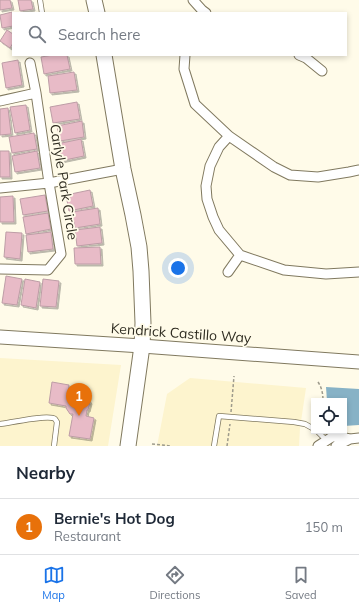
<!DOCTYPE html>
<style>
body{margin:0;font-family:Mulish,sans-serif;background:#f6f6f7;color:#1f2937}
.controls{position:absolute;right:12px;bottom:12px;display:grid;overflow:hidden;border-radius:0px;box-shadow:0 2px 6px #0003}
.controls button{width:36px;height:36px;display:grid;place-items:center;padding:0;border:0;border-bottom:1px solid #e0e1e3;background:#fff;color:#1f2937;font:20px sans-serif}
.you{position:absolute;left:178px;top:268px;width:14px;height:14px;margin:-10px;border:3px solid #fff;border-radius:50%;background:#1a73e8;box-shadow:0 0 0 6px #1a73e833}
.badge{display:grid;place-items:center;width:26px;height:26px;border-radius:50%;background:#1a73e8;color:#fff;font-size:13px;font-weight:700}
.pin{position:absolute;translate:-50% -33px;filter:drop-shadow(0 1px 2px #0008)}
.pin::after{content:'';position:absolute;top:21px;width:14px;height:12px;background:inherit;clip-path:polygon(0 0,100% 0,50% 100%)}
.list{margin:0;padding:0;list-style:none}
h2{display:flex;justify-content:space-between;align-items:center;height:52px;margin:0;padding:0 16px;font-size:17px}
h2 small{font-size:13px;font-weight:400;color:#747a83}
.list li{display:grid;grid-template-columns:26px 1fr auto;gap:12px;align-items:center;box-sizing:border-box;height:56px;padding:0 16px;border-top:1px solid #e0e1e3}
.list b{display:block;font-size:15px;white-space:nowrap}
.list p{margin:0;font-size:13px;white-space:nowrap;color:#747a83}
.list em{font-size:13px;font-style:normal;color:#747a83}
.icon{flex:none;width:22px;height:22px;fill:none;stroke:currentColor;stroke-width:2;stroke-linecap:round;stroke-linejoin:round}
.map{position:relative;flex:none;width:359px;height:446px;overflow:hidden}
.search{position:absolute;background:#fff;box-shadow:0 2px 6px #0003;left:12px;right:12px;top:12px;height:44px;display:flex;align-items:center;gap:10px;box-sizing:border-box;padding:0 14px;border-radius:0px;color:#747a83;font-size:15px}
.sheet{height:108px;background:#fff}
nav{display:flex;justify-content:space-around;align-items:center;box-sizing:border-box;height:56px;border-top:1px solid #e0e1e3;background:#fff;font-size:11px;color:#747a83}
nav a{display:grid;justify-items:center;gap:2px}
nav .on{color:#1a73e8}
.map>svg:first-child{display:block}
.built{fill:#fdf4ce}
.water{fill:#87b2c6}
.building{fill:#e8bbc7;stroke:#bd9da6;filter:url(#shadow)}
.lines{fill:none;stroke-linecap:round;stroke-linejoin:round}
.lane-casing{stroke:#80795f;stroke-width:6}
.street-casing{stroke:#80795f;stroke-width:11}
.secondary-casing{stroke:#80795f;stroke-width:15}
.primary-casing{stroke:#80795f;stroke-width:17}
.path{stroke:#9e9b8c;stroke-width:1.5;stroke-dasharray:3 2;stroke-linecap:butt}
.lane{stroke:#fff;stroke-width:4.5}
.street{stroke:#fff;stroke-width:9}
.secondary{stroke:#fff;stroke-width:13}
.primary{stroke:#fff;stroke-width:15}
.labels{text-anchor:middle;stroke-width:3.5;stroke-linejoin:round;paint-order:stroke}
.street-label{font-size:14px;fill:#2f2c21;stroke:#fffbe9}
</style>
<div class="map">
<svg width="359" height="446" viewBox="0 0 359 446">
<defs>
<filter id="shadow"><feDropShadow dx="2" dy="2" stdDeviation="0" flood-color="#0004"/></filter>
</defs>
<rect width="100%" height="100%" fill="#fffbe9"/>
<!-- built -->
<path class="built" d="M0,358L121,365L108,446H0Z
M190,378L306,388L300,428L299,446H157L167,394Z"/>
<!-- water -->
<path class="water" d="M326,387L359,389V425L344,426V401H327Z"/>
<!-- building -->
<path class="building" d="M0,0H10L12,8L0,10Z
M18,0H31L33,9L20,11Z
M12,12L13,26L2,28L0,15Z
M7,30L13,34V43L10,48L0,41Z
M53,55H67L70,69L44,74L41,57Z
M18,60L22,85L6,88L2,63Z
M74,72L77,90L50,93L48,76Z
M77,102L80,119L53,123L50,107Z
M26,105L30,130L15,133L10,107Z
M8,108L11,134L0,135V109Z
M82,121L84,137L60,141L57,126Z
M34,133L37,149L12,153L9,137Z
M81,139L84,156L60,161L57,144Z
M0,151H9L10,177H0Z
M37,151L40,168L15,172L12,156Z
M90,190L93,206L69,211L66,195Z
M45,195L48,211L23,215L20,199Z
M13,196L14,222H0V197Z
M98,208L100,224L75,228L72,212Z
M48,213L51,229L26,234L23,217Z
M100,227L102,243L77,246L75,230Z
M6,232L22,233L20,259L4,257Z
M51,232L53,249L28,252L26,235Z
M100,247L101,264H75L74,248Z
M6,276L22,279L17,305L2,303Z
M25,279L40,282L36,308L21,305Z
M43,279L59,281L56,307L40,306Z
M52,382L69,385L68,393L84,394L90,402L88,410H87L86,416L94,418L90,439L69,436L73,414H70L66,408V406L49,403Z"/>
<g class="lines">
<!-- lane casing -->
<g class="lane-casing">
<path id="lane" d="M40,0L42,13
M0,424C9,423 49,414 55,419C56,420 56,421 57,422L54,446
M317,431L326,440
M214,446L219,416L294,422L305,424L314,429"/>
</g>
<!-- street casing -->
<g class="street-casing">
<path id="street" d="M193,0L202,10L206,13
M185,55L184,69L195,104L229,136L274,167L290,175L318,177L349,172L359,170
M299,55L306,58L322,71
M30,63L36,93
M0,101L36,93L49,183L61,254L48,270L0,269
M229,136L219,147L210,166L206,186L207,199L213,217L219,230L240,255L284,270L326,274L359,272
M0,188L49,183L123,169
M228,272L240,255
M318,446L332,437H340L350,439L359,438
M336,446L350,439"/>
</g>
<!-- secondary casing -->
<g class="secondary-casing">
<path id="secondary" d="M0,337L142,346L359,362"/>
</g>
<!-- primary casing -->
<g class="primary-casing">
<path id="primary" d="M94,0L97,13
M104,55L123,169L133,215L139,247L141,271L143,323L142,346L128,446"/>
</g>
<!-- path -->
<path class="path" d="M318,382C322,388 323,394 323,401
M231,412L234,376
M152,444L171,446
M227,446L230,424"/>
<!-- lane -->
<use href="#lane" class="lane"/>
<!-- street -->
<use href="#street" class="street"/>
<!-- secondary -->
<use href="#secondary" class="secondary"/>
<!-- primary -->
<use href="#primary" class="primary"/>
</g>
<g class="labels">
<!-- street labels -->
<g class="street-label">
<text transform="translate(64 182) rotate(81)" y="5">Carlyle Park Circle</text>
<text transform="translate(181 333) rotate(4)" y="5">Kendrick Castillo Way</text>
</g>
</g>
</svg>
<div class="controls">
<button><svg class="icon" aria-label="locate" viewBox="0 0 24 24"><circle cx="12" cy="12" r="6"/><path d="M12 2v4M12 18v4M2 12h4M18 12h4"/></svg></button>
</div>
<div class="you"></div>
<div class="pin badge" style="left:79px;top:416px;background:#e8710a">1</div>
<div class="search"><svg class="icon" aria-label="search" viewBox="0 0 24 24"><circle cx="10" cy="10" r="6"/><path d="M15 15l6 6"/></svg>Search here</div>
</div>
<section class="sheet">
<h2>Nearby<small></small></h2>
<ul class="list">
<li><span class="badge" style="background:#e8710a">1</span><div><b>Bernie's Hot Dog</b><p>Restaurant</p></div><em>150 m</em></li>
</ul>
</section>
<nav>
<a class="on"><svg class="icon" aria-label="map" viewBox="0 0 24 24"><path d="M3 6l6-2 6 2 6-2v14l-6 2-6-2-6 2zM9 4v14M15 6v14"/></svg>Map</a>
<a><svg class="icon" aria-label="directions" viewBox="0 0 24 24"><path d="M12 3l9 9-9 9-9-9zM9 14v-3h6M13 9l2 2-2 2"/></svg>Directions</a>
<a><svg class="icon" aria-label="saved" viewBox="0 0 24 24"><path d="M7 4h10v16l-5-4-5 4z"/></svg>Saved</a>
</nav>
